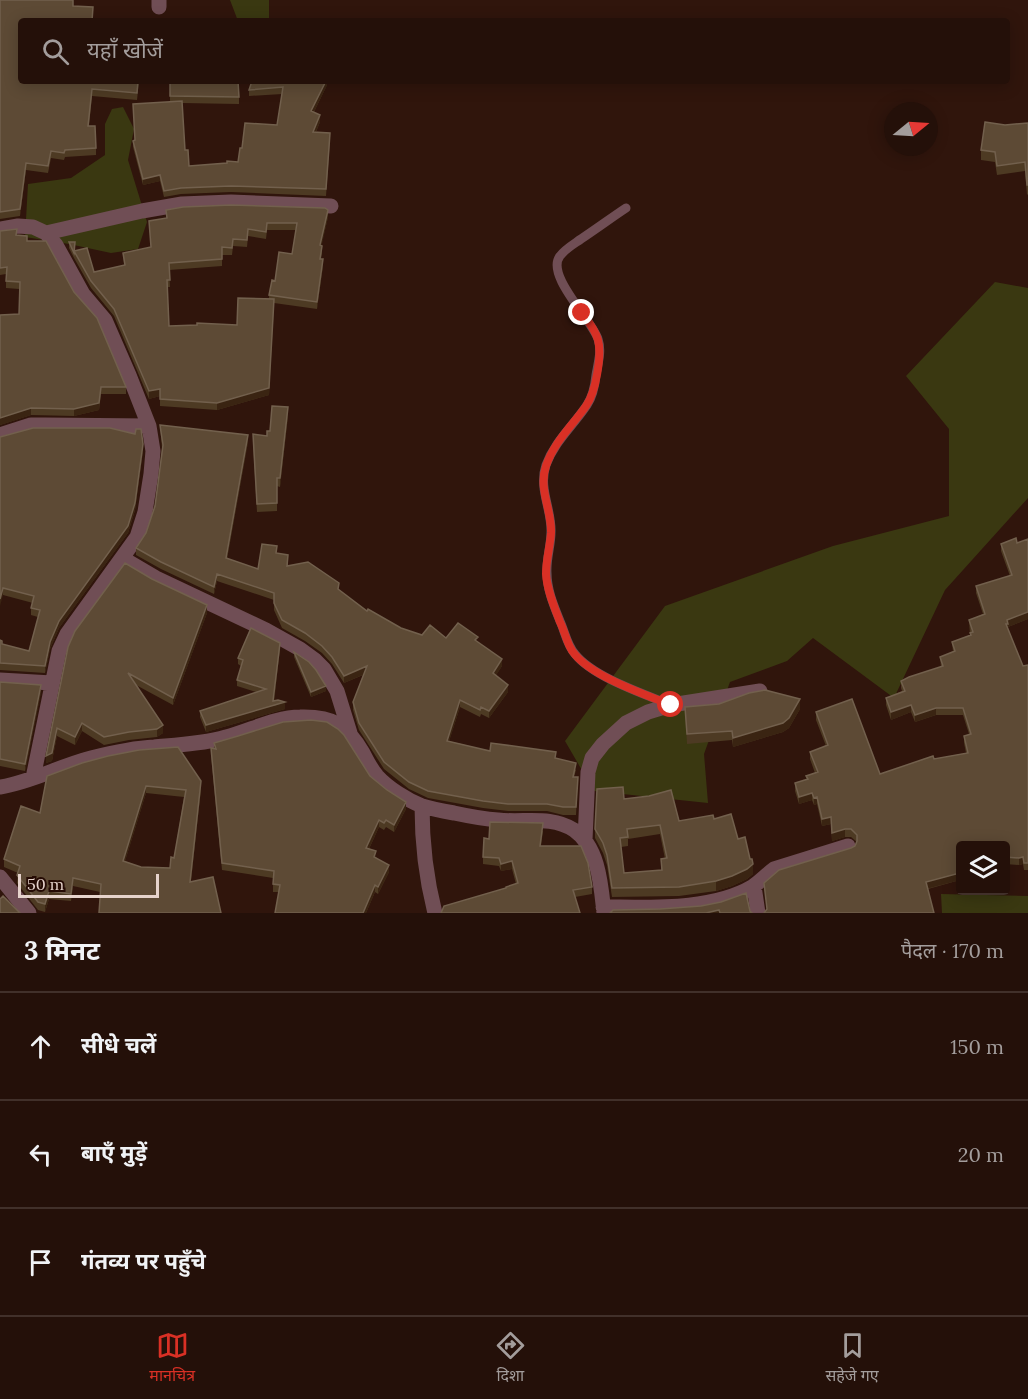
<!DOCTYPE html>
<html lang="hi">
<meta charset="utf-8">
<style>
body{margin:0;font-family:Lora,"Noto Sans Devanagari",serif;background:#2c1912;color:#f1f3f6}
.controls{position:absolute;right:18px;bottom:18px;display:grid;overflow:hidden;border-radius:6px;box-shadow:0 3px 15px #0003}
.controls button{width:54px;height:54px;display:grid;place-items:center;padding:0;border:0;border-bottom:2px solid #41302a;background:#241009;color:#f1f3f6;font:30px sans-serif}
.compass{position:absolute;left:884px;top:102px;width:54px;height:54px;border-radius:50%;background:#241009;box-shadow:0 3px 15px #0003;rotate:72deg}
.scale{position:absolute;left:18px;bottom:15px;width:141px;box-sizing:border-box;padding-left:6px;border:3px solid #e6d3cc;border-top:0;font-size:16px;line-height:21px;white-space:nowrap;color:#e6d3cc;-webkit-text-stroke:4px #250b04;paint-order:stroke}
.stop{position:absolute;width:18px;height:18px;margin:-14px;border:4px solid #d93025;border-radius:50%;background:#fff}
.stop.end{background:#d93025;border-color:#fff;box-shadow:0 2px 6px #0008}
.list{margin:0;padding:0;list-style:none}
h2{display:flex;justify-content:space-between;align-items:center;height:78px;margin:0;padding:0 24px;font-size:26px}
h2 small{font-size:20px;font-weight:400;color:#a39d9c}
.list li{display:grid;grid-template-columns:39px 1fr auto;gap:18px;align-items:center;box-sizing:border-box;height:108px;padding:0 24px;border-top:2px solid #41302a}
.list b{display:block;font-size:22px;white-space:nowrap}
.list em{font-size:20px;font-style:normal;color:#a39d9c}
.icon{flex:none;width:33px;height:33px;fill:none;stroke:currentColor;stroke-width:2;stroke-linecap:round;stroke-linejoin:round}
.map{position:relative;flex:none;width:1028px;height:913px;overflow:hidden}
.search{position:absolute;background:#241009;box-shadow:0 3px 15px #0003;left:18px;right:18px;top:18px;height:66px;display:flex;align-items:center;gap:15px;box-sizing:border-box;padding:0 21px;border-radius:6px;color:#a39d9c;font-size:22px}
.sheet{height:402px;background:#241009}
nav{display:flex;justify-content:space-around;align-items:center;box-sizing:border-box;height:84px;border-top:2px solid #41302a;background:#241009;font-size:16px;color:#a39d9c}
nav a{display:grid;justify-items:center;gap:3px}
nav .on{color:#d93025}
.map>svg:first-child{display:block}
.green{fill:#3a3811}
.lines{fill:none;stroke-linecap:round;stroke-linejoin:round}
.lane{stroke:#704e55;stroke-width:9}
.street{stroke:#704e55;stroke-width:15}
.wall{fill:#4d3a23;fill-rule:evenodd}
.shaded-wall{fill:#3a2412}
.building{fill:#5d4a35;stroke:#72604d;stroke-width:1.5;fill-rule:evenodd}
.route{stroke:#d93025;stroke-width:8}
</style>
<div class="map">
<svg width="1028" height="913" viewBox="0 0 1028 913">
<rect width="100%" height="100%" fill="#30150c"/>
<!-- green -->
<path class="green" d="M230,0H269V21H238Z
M123,107L134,129L128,160L147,222L138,249L111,253L69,244L25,237L28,184L71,178L105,155V124L112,109Z
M995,282L1028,288V498L945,590L894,698L813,638L787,661L730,682L704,754L708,803L594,791L565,741L665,606L833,546L949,516V429L906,376Z
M941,894L1028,896V913H942Z"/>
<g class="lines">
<!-- lane -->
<path class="lane" d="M626,208C611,218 596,229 581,239C574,244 565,249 560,256C545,275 592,320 598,339C602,351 598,363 596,375C595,385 593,396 587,405C573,426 555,441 546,465C538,488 552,510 551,532C551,546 546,559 547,573C547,590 554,606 560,621C565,632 567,645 575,654C593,677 644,694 671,705"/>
<!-- street -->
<path class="street" d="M159,0V7
M0,229L18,226L33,227L46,233L56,245L83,294L105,320L129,375L149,426L153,451L151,474L145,512L137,537L67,634L59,651L33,778
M46,233L142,211L182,204L231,202L331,206
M0,435L31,425H45L149,426
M122,558L156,578L266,630L300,649L315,660L324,669L337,691L350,733
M0,680L52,683
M0,787C31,782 60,766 91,758C111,753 133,748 154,747C177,745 202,744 226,737C250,731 275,717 300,717C333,716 347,725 363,753C367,761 371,769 377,776C388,788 407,800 422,806C432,809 443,811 454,813C468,816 483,819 498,820C524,823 551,815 574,830C599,847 601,886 604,913
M422,806C422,842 426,878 435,913
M585,840L588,772L592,758L603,744L626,723L648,712L671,705L760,691
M0,877L29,913
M754,886L758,913
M603,907C649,907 711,911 752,887C760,882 766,875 774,869L848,846"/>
</g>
<!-- wall -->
<path class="wall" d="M0,0L21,81H139L137,100L92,96L89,126L96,148V155L65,157L64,160L51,158L48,173L26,170L20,216L0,219Z
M170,81L239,97V104L182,103L185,150L189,166L238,162L242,148L277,125L282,94L249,96V90L327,81V85L314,112L320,122L316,132L330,140L326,196L231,192L181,194L164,197L160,181L143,185L133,147V141L135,140L170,102Z
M1028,123V194L1027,195L1025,171L997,175L995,162L981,160V150L1005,125Z
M166,210L328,217L321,246L322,253L321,259L323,266L317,309L274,303L269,395L217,410L160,406V396L149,399L114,316L91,288L74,258V255V258L69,248V242L75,251L94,272L124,265L123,253L151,247L149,221L166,219ZM267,230H296L292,254L275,281L269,295V299L237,325L169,326L167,287H170L169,270L222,266V255H232L233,246L247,247L248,236L266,239Z
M0,231L17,235L27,241L126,387V394H101L99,410L74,416L31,415L0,425V315L19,314V289L6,288V274L0,275Z
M288,416L280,487L277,486V511L257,512L253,443L267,436L270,431Z
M160,425L248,442L227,559L258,569L277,553L288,562V566L339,590L367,611L401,628L422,635L478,642L502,666L496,675L508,692L489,718L481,714L480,717L460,707L449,741L490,751L556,758L576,770L574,777H578L576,815H563L547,811H508L483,808L428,798L409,789L384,769L359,730L353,710V702L363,675L344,683L332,664L322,653L305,641L282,628L274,610V600L217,581L214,594L161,569L136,555V548L146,533L155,506L162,448Z
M0,437L143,451L135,510L128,533L59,628L50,649L45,673L0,670V640L2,644L29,651L38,617L31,615V608L33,603L3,595Z
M1028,539V619L1008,627V629L1023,666L1028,665V870H1024L1023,864L1019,865L1005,864V846H960V880L928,889L767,910L764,883L851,848L855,846L857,842L851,837H845L832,841L831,824L822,826L817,804L814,805L812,800L799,804L795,791V783L806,780V776L815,773L810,759V752L826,746L816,720V712L880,774L934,759L966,753L964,743V736L969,734L963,715H936L915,722L911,712L891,720L886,705V698L902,691L901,688V681L941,667L940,657L953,652L952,642L970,635L969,620L983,614L976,593V586L1010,576L1001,551V544L1017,543Z
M207,613L173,705L136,685L163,733L157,737L129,740L104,745L82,731L75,745L57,736L52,761L46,763L75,631Z
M280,649L274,701L285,709L206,732L200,717V711L256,692L237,686V680L241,666L238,664V658Z
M294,652L326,691L311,697L294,657Z
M0,682L41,692L25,771L0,766Z
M685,707L800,709L789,728L783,732L733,747L732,740L687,744Z
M214,743L370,776L406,809L394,832L386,827L384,830L379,827L369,849L389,872L378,894L375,892L366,913H275L279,892H273V878L222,870L211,755V748H214Z
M47,776L201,789L191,881L100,892L73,886L71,901L49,899L45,912L38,910L17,883L18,873L4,867V859L40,813ZM146,793L184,797L174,858L170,868L141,867L125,861Z
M624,799L679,821L714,819L738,839L753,874L747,879L732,886L716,891L679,896L612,897L607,865L603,853L595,838V829ZM660,834L665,859H661V870L624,873L621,847L628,846V839Z
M543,831L541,846L592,887V894L575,897L506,888L516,884L512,869L501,871L499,866L483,864V857L489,839Z"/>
<!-- shaded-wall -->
<path class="shaded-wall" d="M326,81H327V85L311,118V111Z
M320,115V122L313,138V132Z
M26,163V170L20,216V209Z
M160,175V181L143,185V179Z
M328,210V217L320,253V245Z
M323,259V266L317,309V302Z
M274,307L269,395L217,410V403Z
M101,387L99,410L74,416V409Z
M160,389V396L149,399V391Z
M288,407V416L280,487V478Z
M31,408V415L0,425V418Z
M248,435V442L226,565V558Z
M143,444V451L135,510L128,533L59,628L50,649L45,673V666L50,642Z
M217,574V581L214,594V587Z
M3,588V595L0,606V599Z
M207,605V613L173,705V698Z
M1028,612V619L1008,627V631L1006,632L1007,620Z
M280,643L274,706L285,702V709L206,732V725L273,701Z
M502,659V666L493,680V673Z
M367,666V673L344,683V676Z
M41,685V692L25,771V764Z
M508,685V692L489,718V711Z
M326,686V691L311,697V692Z
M800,699V709L789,728L783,732L733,747V738Z
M460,700V707L447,748V741Z
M911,705V712L891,720V712Z
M936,708V715L915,722V715Z
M82,723V731L75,745V737Z
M163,725V733L157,737V729Z
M57,728V736L52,761L46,763V756Z
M201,781V789L190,889V882Z
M146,786V793L123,868V861Z
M812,793V800L799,804V797Z
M817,797V804L814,805V798Z
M406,802V809L394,832V825Z
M831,817V824L822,826V819Z
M379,820V827L366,855V848Z
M845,829V837L832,841V833Z
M1023,857V864L1019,865V858Z
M512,861V869L501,871V864Z
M753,864V874L747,879L732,886L716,891V881Z
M389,865V872L378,894V887Z
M960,873V880L926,889V882Z
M73,878V886L71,901V894Z
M375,885V892L366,913H363Z
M49,891V899L45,912V904Z
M719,910V913H706Z"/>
<!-- building -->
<path class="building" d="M0,0H73V6L93,7L92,21H21V81H138L137,93L92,89L88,126H95L96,148L65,150L64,153L51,151L48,166L26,163L20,209L0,212Z
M170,81H238L239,97L170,96Z
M252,81H326L311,111L320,115L313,132L330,133L326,189L231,186L181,188L164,191L160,175L143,179L133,141L135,140L133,104L182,101L185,150H188L189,166L227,163V161L238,162L240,148H242L245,123L277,125L283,87L249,90Z
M985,122L1005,125L1028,123V185H1027L1025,162L997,166L995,152L981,150Z
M231,205L325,208L328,210L320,245L322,246L320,259H323L317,302L269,295L272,280L275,281L279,252L292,254L297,223H267L266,232L248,229L247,240L233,239L232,248L222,247V259L169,263L170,280H167L169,326L197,325V323L237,325L238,298L274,299L269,388L217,403L160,399V389L149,391L114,309L91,281L74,251L87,248L94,272L125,265L123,253L151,247L149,221L167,218L166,210L183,207Z
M17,229L16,235L27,236V241H46L74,292L97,318L126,387H101L99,403L74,409L31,408L0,418V315L19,314L20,282L6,281L7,267L0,268V231Z
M69,242H75L74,253Z
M272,406L288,407L280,478H277V503L257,504L253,434L267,436V431H270Z
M160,425L248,435L226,558L258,569L262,544L277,546L276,553L288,555L287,566L308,562L339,583L338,589L367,611L368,609L401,628L422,635L430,625L446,638L458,623L478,637L475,640L502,659L493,673L508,685L489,711L481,707L480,710L460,700L447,741L490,751L491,743L556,752L555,758L576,763L573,777H578L576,807H563L547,804H508L483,801L428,791L409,782L384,762L359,723L353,702L367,666L344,676L332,657L322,646L305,633L282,620L274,603V593L217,574L214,587L161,562L136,548L146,533L155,506L163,445Z
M33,428H110L135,434L136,429H141L143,444L135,503L128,526L59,621L50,642L45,666L0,663V640L2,641V644L29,651L40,610L31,608L34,596L3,588L0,599V437Z
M1016,538L1017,543L1028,539V612L1007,620L1008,624H1006L1023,666L1028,665V863H1024L1023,857L1019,858L1005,857V846H960V873L926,882L934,913H764L767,909L764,883L779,870L851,848L855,846L857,841V835L851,829H845L832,833L831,817L822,819L817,797L814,798L812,793L799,797L795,783L808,779L806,776L818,772L810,752L828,745L816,712L852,699L880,774L933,756L934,759L968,753L964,736L971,734L963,708H936L915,715L911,705L891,712L886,698L905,691L901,681L909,677L943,666L940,657L955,651L952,642L971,635L970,633L973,632L969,620L985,614L976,586L1012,575L1001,544Z
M125,563L152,579L207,605L173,698L128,673L163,725L157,729L129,732L104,737L82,723L75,737L57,728L52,753L46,756L68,647L75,631Z
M251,628L280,643L273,701L278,700L285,702L206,725L200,711L266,689L237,680L243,660L238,658Z
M294,652L309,662L316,670L326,686L311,692Z
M0,682L41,685L25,764L0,759Z
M765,690L800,699L789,718L783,723L733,738L732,731L687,734L685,707L719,704L749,693Z
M311,720L327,722L338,729L344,735L370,776L387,790L406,802L394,825L386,820L384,823L379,820L366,848L376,851L374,857L389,865L378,887L375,885L363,913H275L280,885L273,884L274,871L222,863L211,748L216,749L214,743L238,736L283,722Z
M178,747L201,781L190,882L213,877L221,913H99L101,884L73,878L71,894L49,891L45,904L38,902L17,875L20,866L4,859L21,806L40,813L47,776L82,763L108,756L139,750ZM146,786L186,790L174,858L171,857L170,868L141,867L123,861Z
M623,787L624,799L649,796L671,790L679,821L713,815L714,819L731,814L738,839L745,837L750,859H752L753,864L747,869L732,876L716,881L679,887L612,888L607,855L603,843L595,829L597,789ZM660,825L667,858L661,859L662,870L624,873L620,838L628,837L627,829Z
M490,822L543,823L540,846H581L588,863L592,887L573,890L580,913H441L444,906L506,888V887L518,883L512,861L501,864L499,858L483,857L484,838L489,839Z
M746,893L750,911L752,913H720L719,910L706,913H610L613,910L660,909L701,906L721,902Z
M3,896L20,913H0V899Z"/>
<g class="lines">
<!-- route -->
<path class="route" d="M582,313C588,321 595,329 598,340C602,355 596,392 586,406C572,426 554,442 546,466C538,489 552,510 551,533C550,547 546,560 546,574C547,590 554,606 560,622C564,630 566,639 570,647C583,674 644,694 671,705"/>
</g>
</svg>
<div class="controls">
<button><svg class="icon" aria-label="layers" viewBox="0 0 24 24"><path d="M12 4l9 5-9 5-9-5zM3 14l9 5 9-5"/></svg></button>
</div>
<svg class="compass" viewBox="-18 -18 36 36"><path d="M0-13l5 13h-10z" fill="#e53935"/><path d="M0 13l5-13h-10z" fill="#a39d9c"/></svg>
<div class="scale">50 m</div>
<div class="stop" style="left:671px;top:705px"></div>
<div class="stop end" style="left:582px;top:313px"></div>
<div class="search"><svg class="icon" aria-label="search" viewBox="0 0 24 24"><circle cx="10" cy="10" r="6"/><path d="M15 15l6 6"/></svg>यहाँ खोजें</div>
</div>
<section class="sheet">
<h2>3 मिनट<small>पैदल · 170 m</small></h2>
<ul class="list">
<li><svg class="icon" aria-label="ahead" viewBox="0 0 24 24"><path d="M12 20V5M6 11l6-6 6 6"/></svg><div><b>सीधे चलें</b></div><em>150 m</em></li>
<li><svg class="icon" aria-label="left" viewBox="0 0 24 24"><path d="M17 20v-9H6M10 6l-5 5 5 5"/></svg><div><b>बाएँ मुड़ें</b></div><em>20 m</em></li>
<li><svg class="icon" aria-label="arrive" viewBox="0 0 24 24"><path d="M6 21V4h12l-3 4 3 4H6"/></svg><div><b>गंतव्य पर पहुँचे</b></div></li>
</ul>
</section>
<nav>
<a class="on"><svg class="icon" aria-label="map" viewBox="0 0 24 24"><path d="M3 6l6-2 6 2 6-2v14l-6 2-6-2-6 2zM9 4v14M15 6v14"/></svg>मानचित्र</a>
<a><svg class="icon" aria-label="directions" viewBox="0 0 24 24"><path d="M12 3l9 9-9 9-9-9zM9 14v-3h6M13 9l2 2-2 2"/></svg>दिशा</a>
<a><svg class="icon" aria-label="saved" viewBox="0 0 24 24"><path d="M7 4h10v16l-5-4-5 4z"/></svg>सहेजे गए</a>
</nav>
